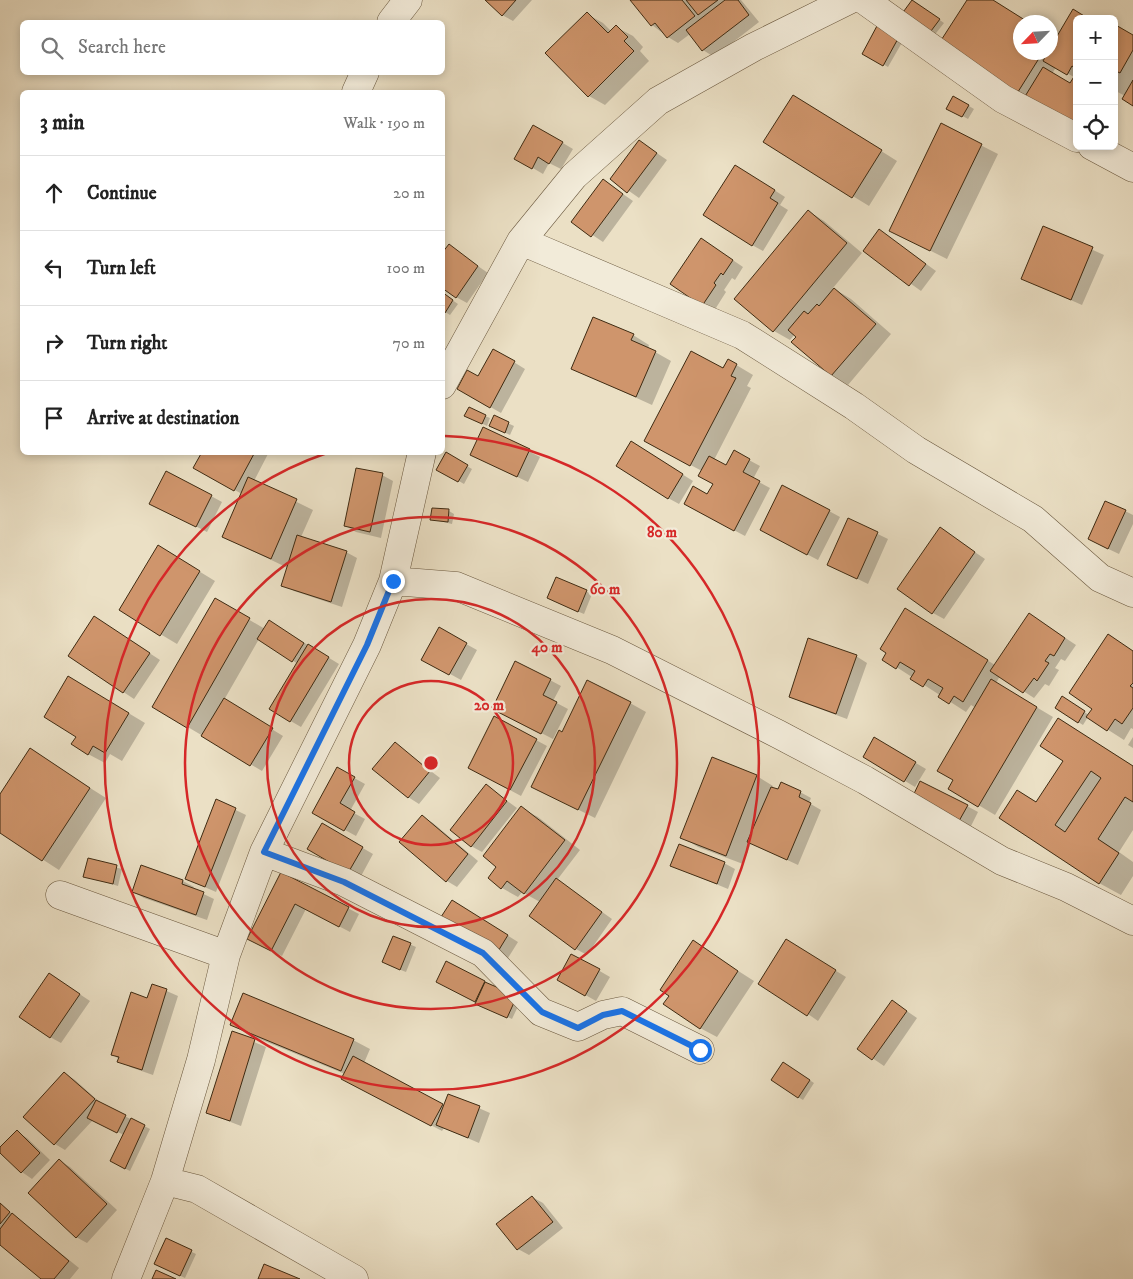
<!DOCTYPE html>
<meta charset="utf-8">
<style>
body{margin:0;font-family:"IM FELL DW Pica",serif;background:#f2f2f2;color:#222}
.controls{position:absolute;right:15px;top:15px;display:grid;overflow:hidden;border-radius:8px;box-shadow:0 2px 8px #0003}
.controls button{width:45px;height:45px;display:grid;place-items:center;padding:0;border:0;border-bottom:1px solid #e0e0e0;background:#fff;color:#222;font:25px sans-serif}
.compass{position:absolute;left:1013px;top:15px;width:45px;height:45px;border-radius:50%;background:#fff;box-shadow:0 2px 8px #0003;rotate:245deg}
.stop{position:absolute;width:15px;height:15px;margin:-11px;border:4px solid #1a73e8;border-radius:50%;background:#fff}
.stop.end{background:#1a73e8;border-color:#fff;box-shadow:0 1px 5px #0008}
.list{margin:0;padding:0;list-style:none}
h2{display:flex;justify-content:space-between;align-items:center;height:65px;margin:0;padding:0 20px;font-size:21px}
h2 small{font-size:16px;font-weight:400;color:#767676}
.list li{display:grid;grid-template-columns:32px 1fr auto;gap:15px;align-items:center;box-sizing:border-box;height:75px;padding:0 20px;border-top:1px solid #e0e0e0}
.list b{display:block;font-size:19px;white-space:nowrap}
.list em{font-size:16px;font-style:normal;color:#767676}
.icon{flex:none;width:28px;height:28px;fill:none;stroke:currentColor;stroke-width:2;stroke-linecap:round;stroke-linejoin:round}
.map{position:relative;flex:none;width:1133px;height:1279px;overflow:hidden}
.search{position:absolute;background:#fff;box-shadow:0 2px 8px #0003;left:20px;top:20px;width:425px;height:55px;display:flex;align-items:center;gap:12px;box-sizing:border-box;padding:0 18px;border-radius:8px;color:#767676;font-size:19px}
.panel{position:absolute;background:#fff;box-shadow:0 2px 8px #0003;left:20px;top:90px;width:425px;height:365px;border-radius:8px}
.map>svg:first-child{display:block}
.shadow{fill:#0003;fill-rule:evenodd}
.building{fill:#cf956c;stroke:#3f2b12;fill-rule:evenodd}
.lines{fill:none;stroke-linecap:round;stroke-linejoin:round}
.minor-casing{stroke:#6a583f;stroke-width:29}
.minor{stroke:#f2ebd9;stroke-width:28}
.route{stroke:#1a73e8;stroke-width:6}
.ring{fill:none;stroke:#d62828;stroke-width:2.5}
.centre{fill:#d62828;stroke:#f2ebd9;stroke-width:2.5}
.ring-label{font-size:15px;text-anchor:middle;font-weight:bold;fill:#d62828;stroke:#f2ebd9;stroke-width:4.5;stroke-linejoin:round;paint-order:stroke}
</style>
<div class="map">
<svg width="1133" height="1279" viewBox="0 0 1133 1279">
<rect width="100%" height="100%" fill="#ebe0c5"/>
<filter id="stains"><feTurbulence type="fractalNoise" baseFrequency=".004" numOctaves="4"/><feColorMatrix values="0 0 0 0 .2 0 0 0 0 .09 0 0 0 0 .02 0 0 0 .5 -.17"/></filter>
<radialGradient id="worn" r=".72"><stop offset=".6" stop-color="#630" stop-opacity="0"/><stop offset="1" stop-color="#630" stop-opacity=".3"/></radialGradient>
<!-- shadow -->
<path class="shadow" d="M486,0H532L513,21L502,15Z
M632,0H741L759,22L714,57L703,50L690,34L678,43L668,37L652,25Z
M968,0H993L1027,22H1020V52H1050V38L1056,41L1074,11L1077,19V128L1017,94ZM1056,67L1074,77L1070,84L1052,74Z
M913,1L944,23L933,37Z
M587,14L603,23L612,32L616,27L633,36L643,47L640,51L649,61L605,105L589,96Z
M1114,25L1133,36V105L1125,96L1114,90Z
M879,26L904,39L888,67L864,53Z
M954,97L974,109L968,119L948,108Z
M810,106L897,161L869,206L765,142Z
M941,125L998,154L947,259L907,239Z
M534,126L573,149L561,169L549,163L543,174L516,158Z
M639,141L667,160L639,198L612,179Z
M746,172L785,197L780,205L788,210L763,251L752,245Z
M603,180L633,201L603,242L573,222Z
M808,211L824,221L862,253L833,288L851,299L891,334L848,385L832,375L793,342L798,336L795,334L790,340L774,331L736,299Z
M1044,228L1104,255L1082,305L1023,279Z
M879,230L936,271L921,291L864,250Z
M449,246L488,273L467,303L456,297Z
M712,246L743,267L735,280L732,278L724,290L726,292L714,311L703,305Z
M442,293L458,304L450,315L442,310Z
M633,335L649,345L648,348L671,361L652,405L573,369Z
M494,350L525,369L501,413L459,389L478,378Z
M728,360L753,375L747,386L751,388L714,460L726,466L734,452L760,466L753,479L770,488L745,536L696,510L715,484L702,471L662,450Z
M485,416L490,418L487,426L471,418Z
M494,417L514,426L510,435L495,428Z
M484,429L540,457L528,482L482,460Z
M642,449L693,481L679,504L668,498Z
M203,452H269L254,481L313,510L301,537L346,552L357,558L342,607L294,591L283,585L288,568L223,537L242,494L195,468Z
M446,454L472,469L464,484L438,469Z
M382,475L393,481L381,538L356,532L346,526Z
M211,496L222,502L207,532L162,509Z
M449,511L454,514L452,524L431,519Z
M829,511L840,517L818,560L772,536Z
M1125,511L1133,515V524L1119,554L1100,545Z
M849,520L888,539L868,584L829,565Z
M941,529L985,559L944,619L933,613Z
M174,556L215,581L177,644L120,610Z
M556,578L592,594L584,614L553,601Z
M215,600L265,629L280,628L339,664L301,727L270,709L298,664L259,639L224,700L283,736L262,771L154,707Z
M921,620L995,665L1040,621L1076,645L1065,661L1061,659L1055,668L1059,670L1049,686L1045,684L1034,698L1000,676L996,683L1053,717L995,815L950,788L955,780L976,708L971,705L966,712L884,659Z
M105,624L160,660L134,699L69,656Z
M439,629L477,650L461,680L423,659Z
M1133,651V729L1131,728L1124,740L1088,717L1083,725L1056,708L1062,698L1089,715Z
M856,656L867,663L847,719L801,702L790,696Z
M550,680L561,686L553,701L568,709L553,739L504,714Z
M85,687L145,723L122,761L110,754L105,763L88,754L77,736Z
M630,703L646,712L595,818L549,795L563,733Z
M1059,719L1133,766V830L1119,852L1133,862V876L1121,895L1099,883L1018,791L1037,802L1064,760Z
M1133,737V748L1128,745Z
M875,739L926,769L915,787L864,756Z
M536,740L547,746L521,796L480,774Z
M395,744L440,778L419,804L408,797Z
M30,750L106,798L59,870L0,832V796Z
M712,759L757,776L773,786L772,788L800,792L811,798L809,803L821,810L798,865L751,843L743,864L698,847L682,837Z
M338,769L365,784L350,811L365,819L356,836L314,813Z
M486,786L517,808L482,852L471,846Z
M217,801L246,815L216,892L186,879Z
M924,803L967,806L978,812L971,826Z
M521,808L538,817L580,850L557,880L612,919L587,955L576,949L540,902L522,892L518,897L502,888L498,867Z
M422,817L433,823L478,861L457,887L447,881Z
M323,825L373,854L360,878L309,849Z
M88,860L122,869L118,886L85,876Z
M724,863L735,869L728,889L672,866Z
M142,867L183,881L194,887L193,889L214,899L207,920L144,898L133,892Z
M282,874L359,914L350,932L306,909L282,956L259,945Z
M463,908L518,942L508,958L498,952Z
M393,937L416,947L406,972L388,965Z
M693,942L754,981L717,1037L700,1028L670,996Z
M797,947L846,977L818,1021L808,1014Z
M572,955L610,977L596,1001L559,980Z
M60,981L90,1001L61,1043L50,1037Z
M484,982L521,1000L512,1019L448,988Z
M153,985L178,996L153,1075L130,1067L112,1054L148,999Z
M892,1001L917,1018L884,1066L859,1049Z
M231,1024L353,1040L370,1049L364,1063L445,1106L449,1095L490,1113L479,1143L444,1128L442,1131L353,1084L345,1074L247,1034Z
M232,1033L266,1047L241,1126L207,1113Z
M788,1066L814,1083L803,1100L798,1097Z
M65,1073L75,1080L103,1105L150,1129L130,1171L116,1164L124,1135L93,1120L65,1150L55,1144Z
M17,1132L27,1138L50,1160L32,1179L22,1172L0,1151Z
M60,1161L70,1167L117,1210L87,1243L76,1237Z
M532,1197L543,1203L563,1228L529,1255L518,1249Z
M0,1204L79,1268L70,1279H43L0,1244Z
M167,1240L196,1254L185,1278L160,1266Z"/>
<!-- building -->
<path class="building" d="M485,0H516L502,16Z
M630,0H682L695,16L667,38L655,23L651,26Z
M686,0H718L698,15Z
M725,0H738L749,15L702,51L686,30Z
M912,0L940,19L928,35L901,15Z
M967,0H993L1028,22H1020V52H1043L1016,95L938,45Z
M1073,9L1089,19H1077V69L1072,66L1067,75L1043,61L1048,52H1050V48Z
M587,12L608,33L616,25L628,37L624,41L634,51L588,97L545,53Z
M878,24L900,35L883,66L862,54Z
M1114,24L1133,35V50L1120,73L1116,71L1114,74Z
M1043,67L1070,83L1075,75L1077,76V130L1024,98Z
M1133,80V106L1122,99Z
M793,95L882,150L852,198L763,142Z
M953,96L969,105L962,117L946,109Z
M941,123L982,144L930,251L889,231Z
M533,125L563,142L549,164L538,157L532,169L514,159Z
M639,140L657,153L627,193L610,179Z
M735,165L775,190L770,198L778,203L752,246L703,215Z
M603,179L623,194L591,237L571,222Z
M808,210L847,243L773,332L734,299Z
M1043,226L1093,247L1071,300L1021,279Z
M879,229L926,264L909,286L863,251Z
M701,238L733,260L723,275L721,273L714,283L716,285L702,306L670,284Z
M449,244L478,266L456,298L442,288V253Z
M834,288L876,324L831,376L791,342L796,337L788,330L804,311L808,314L817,304L819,306Z
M442,292L453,300L445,313L442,311Z
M593,317L634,334L631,340L656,351L636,397L571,369Z
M493,349L515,361L490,408L457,389L467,370L478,376Z
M691,351L723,368L728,359L737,364L731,376L736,378L690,466L644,441Z
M469,407L486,415L482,424L464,416Z
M494,415L509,422L505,433L489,426Z
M483,427L530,449L517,477L470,455Z
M631,441L683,474L668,499L616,466Z
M734,450L750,459L743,472L760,481L734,531L684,504L693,486L707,494L713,484L698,476L709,456L726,465Z
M202,452H255L234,491L193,468Z
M446,452L468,465L458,482L436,470Z
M356,468L383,473L370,532L344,526Z
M166,471L212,495L196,527L149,504Z
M248,477L297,499L271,559L222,537Z
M782,485L830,510L807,555L760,530Z
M1105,501L1126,510L1108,549L1088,539Z
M432,508L449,509L448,522L430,520Z
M848,518L878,532L857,579L827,565Z
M940,527L975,552L932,614L897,589Z
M297,535L347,551L331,602L281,586Z
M158,545L200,571L160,636L119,610Z
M556,577L587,590L578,612L547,598Z
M215,598L250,618L187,728L152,707Z
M905,608L988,660L963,702L954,696L949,704L938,697L943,688L928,679L923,687L910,679L915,671L900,662L896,669L882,660L886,653L880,649Z
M1029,613L1065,638L1054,656L1050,654L1045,661L1049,663L1037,681L1034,678L1023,693L990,671Z
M94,616L150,653L123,693L68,656Z
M269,620L304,643L292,662L257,639Z
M439,627L467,643L449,675L421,660Z
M1108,634L1133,651V683L1130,686L1133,688V708L1122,724L1115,719L1107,731L1086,717L1092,709L1069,693Z
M808,638L857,655L836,714L789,697Z
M308,644L329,657L290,722L269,709Z
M515,661L551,679L543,695L557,702L541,734L492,709Z
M68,676L129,713L105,753L93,746L88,755L71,744L76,737L44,717Z
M991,679L1037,707L978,807L948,789L953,780L937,771Z
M587,680L631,702L578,810L531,787L559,730L562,732Z
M1062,696L1085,711L1078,723L1055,708Z
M224,698L273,728L250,766L201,736Z
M494,716L537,739L510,790L468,768Z
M1058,718L1133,766V802L1125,797L1098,839L1119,853L1099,884L999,818L1017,790L1036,802L1063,761L1040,746ZM1091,771L1101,778L1065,832L1055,825Z
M874,737L916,762L904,782L863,757Z
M395,742L430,771L408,798L372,769Z
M30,748L90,788L42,861L0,833V794Z
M712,757L757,775L726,856L680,838Z
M337,767L355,777L340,803L355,812L344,831L312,813Z
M920,781L968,805L959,821L912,798Z
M781,782L801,791L799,797L811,803L787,860L747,842L771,787L778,789Z
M486,784L507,801L471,847L450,830Z
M216,799L236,808L205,887L185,879Z
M521,806L565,840L524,894L507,881L501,889L488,878L496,867L483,856Z
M422,815L468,854L446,882L399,842Z
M322,823L363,847L348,873L307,849Z
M679,844L725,862L717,884L670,866Z
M88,858L117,865L113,884L83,877Z
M141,865L183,880L182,884L204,892L196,915L132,892Z
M281,872L349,907L339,927L295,904L271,951L247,939Z
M556,878L602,912L575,950L529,916Z
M452,900L508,935L497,953L441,917Z
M393,936L411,943L400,970L382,962Z
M786,939L836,970L807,1016L758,984Z
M693,940L738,971L700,1029L663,1004L669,996L660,990Z
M571,954L600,969L585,996L557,980Z
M446,961L485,981L475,1002L436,982Z
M49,973L80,994L50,1038L19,1017Z
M485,982L517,996L507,1018L475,1004Z
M152,984L167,989L142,1070L117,1062L119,1057L111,1055L131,992L147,998Z
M243,993L354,1039L341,1071L230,1025Z
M892,1000L907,1011L872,1060L857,1049Z
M232,1031L255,1039L230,1121L206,1113Z
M353,1056L443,1104L431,1126L341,1079Z
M783,1062L810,1080L798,1098L771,1080Z
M64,1072L95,1099L54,1145L23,1117Z
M448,1094L480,1106L468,1138L436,1125Z
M96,1100L126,1115L117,1133L87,1118Z
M131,1118L145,1125L125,1169L110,1161Z
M17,1130L40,1153L21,1173L0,1153V1147Z
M59,1159L107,1204L76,1238L28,1193Z
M532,1196L553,1222L517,1250L496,1224Z
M0,1203L10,1212L0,1224Z
M12,1213L69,1261L54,1279H41L0,1245V1229Z
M166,1238L192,1250L180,1276L154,1264Z
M264,1264L300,1279H258Z
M156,1270L176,1279H152Z"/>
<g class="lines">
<!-- minor casing -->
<g class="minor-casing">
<path id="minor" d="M864,0L1003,99L1077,138
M391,22L408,0
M356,92L365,72
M1092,146L1133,168
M521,241L742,335L854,406L916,450L1033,519L1100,578L1133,593
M442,385L521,241L574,176L658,101L754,47L849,0
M393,581L456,586L612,650L778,734L865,780L1002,861L1066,887L1133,921
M264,852L344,882L483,953L541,1012L578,1027L603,1015L622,1011L700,1050
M60,895L226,955
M165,1181L197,1189L354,1279
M126,1279L165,1181L201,1060L226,955L264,852L367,645L393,581L422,452"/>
</g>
<!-- minor -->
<use href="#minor" class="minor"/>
</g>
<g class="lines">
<!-- route -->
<path class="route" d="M393,581L367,645L264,852L344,882L483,953L542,1012L578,1028L603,1015L622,1011L700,1050"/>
</g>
<!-- distance rings -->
<g class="ring">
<circle cx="431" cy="763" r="82"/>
<circle cx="431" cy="763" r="164"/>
<circle cx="431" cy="763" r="246"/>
<path d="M445 436A327 327 0 1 1 327 453"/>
</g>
<circle cx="431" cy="763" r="8" class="centre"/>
<g class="ring-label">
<text x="662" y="537">80 m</text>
<text x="605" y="594">60 m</text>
<text x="547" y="652">40 m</text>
<text x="489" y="710">20 m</text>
</g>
<rect width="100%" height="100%" filter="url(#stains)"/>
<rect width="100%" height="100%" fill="url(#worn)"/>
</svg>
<div class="controls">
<button>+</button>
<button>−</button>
<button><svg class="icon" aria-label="locate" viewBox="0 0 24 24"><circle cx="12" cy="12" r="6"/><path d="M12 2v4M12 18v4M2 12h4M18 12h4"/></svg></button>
</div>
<svg class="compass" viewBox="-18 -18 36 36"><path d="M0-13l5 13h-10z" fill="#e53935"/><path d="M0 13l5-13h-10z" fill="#767676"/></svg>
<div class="stop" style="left:700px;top:1050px"></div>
<div class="stop end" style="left:393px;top:581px"></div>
<div class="search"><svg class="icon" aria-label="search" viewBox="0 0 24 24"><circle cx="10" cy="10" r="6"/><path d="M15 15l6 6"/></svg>Search here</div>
<section class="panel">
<h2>3 min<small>Walk · 190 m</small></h2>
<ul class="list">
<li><svg class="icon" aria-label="ahead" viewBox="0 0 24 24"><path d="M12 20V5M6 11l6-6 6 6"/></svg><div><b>Continue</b></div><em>20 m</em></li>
<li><svg class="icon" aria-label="left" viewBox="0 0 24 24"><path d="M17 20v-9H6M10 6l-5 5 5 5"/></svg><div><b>Turn left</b></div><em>100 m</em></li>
<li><svg class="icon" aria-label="right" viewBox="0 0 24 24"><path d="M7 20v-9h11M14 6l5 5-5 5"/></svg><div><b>Turn right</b></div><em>70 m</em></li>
<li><svg class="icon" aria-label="arrive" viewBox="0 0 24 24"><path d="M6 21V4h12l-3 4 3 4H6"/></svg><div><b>Arrive at destination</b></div></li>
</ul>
</section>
</div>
